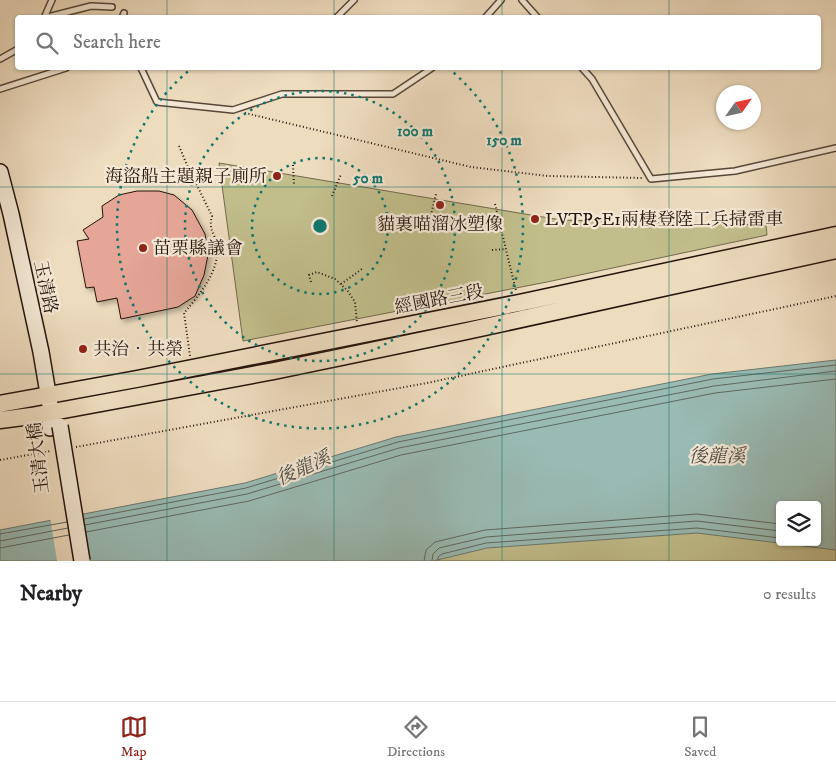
<!DOCTYPE html>
<meta charset="utf-8">
<style>
body{margin:0;font-family:"IM FELL DW Pica","Noto Serif TC",serif;background:#f6f6f6;color:#202124}
.controls{position:absolute;right:15px;bottom:15px;display:grid;overflow:hidden;border-radius:5px;box-shadow:0 1px 4px #0004}
.controls button{width:45px;height:45px;display:grid;place-items:center;padding:0;border:0;border-bottom:1px solid #e0e0e0;background:#fff;color:#202124;font:25px sans-serif}
.compass{position:absolute;left:716px;top:85px;width:45px;height:45px;border-radius:50%;background:#fff;box-shadow:0 1px 4px #0004;rotate:56deg}
.list{margin:0;padding:0;list-style:none}
h2{display:flex;justify-content:space-between;align-items:center;height:65px;margin:0;padding:0 20px;font-size:21px}
h2 small{font-size:16px;font-weight:400;color:#757577}
.icon{flex:none;width:28px;height:28px;fill:none;stroke:currentColor;stroke-width:2;stroke-linecap:round;stroke-linejoin:round}
.map{position:relative;flex:none;width:836px;height:561px;overflow:hidden}
.search{position:absolute;background:#fff;box-shadow:0 1px 4px #0004;left:15px;right:15px;top:15px;height:55px;display:flex;align-items:center;gap:12px;box-sizing:border-box;padding:0 18px;border-radius:5px;color:#757577;font-size:19px}
.sheet{height:140px;background:#fff}
nav{display:flex;justify-content:space-around;align-items:center;box-sizing:border-box;height:70px;border-top:1px solid #e0e0e0;background:#fff;font-size:14px;color:#757577}
nav a{display:grid;justify-items:center;gap:2px}
nav .on{color:#8f2418}
.map>svg:first-child{display:block}
.green{fill:#c1be8c;stroke:#73694c;fill-rule:evenodd}
.water{fill:#99bbb4;stroke:#6b7871;fill-rule:evenodd}
.pier{fill:#eedcbf}
.lines{fill:none;stroke-linecap:round;stroke-linejoin:round}
.shore{stroke:#5f6860;stroke-width:1}
.building{fill:#e5a597;stroke:#25140c;filter:url(#shadow)}
.lane-casing{stroke:#574639;stroke-width:8}
.secondary-casing{stroke:#25140c;stroke-width:18}
.primary-casing{stroke:#25140c;stroke-width:19}
.path{stroke:#25140c;stroke-width:2;stroke-dasharray:1 2.5;stroke-linecap:butt}
.lane{stroke:#f4e8d5;stroke-width:5}
.secondary{stroke:#f4e8d5;stroke-width:15}
.primary{stroke:#eedcbf;stroke-width:16}
.secondary-bridge-casing{stroke:#25140c;stroke-width:18;stroke-linecap:butt}
.secondary-bridge{stroke:#f4e8d5;stroke-width:15}
.grid{fill:none;stroke:#0f766e;stroke-width:1;stroke-opacity:0.55}
.ring{fill:none;stroke:#0f766e;stroke-width:2.5;stroke-dasharray:2.5 5}
.poi-dot{fill:#8f2418;stroke:#f4e8d5;stroke-width:2}
.labels{text-anchor:middle;stroke-width:4.5;stroke-linejoin:round;paint-order:stroke}
.poi-label{font-size:18px;fill:#25140c;stroke:#f4e8d5;text-anchor:start}
.street-label{font-size:18px;fill:#25140c;stroke:#f4e8d5}
.water-label{font-size:19px;font-style:italic;fill:#4e4e47;stroke:#f4e8d5}
.centre{fill:#0f766e;stroke:#f4e8d5;stroke-width:2.5}
.ring-label{font-size:15px;text-anchor:middle;font-weight:bold;fill:#0f766e;stroke:#f4e8d5;stroke-width:4.5;stroke-linejoin:round;paint-order:stroke}
</style>
<div class="map">
<svg width="836" height="561" viewBox="0 0 836 561">
<defs>
<filter id="shadow"><feDropShadow dx="3" dy="3" stdDeviation="2.5" flood-color="#0004"/></filter>
</defs>
<rect width="100%" height="100%" fill="#eedcbf"/>
<filter id="stains"><feTurbulence type="fractalNoise" baseFrequency=".004" numOctaves="4"/><feColorMatrix values="0 0 0 0 .2 0 0 0 0 .09 0 0 0 0 .02 0 0 0 .5 -.17"/></filter>
<radialGradient id="worn" r=".72"><stop offset=".6" stop-color="#630" stop-opacity="0"/><stop offset="1" stop-color="#630" stop-opacity=".3"/></radialGradient>
<!-- green -->
<path class="green" d="M219,163L561,220L766,225L767,235L547,282L243,341Z
M836,431V561H251ZM780,505H817V542H780Z"/>
<!-- water -->
<path class="water" d="M836,360V550L697,533L487,548L433,561H0V530L245,483L396,437L712,374ZM780,505H817V542H780Z"/>
<!-- pier -->
<path class="pier" d="M77,512L85,561H57L50,517Z"/>
<g class="lines">
<!-- shore -->
<path class="shore" d="M84,519L246,488L398,442L713,379L836,365
M85,525L247,494L399,448L714,386L836,371
M86,532L249,501L401,455L715,393L836,379
M0,534L67,522
M0,541L68,528
M0,548L69,535
M424,561L426,550L435,542L485,530L697,514L780,524
M432,561L433,554L439,548L486,537L697,521L780,531
M438,561V557L442,554L486,543L697,528L780,538"/>
</g>
<!-- building -->
<path class="building" d="M137,191H159L174,195L192,210L205,234L208,255L204,275L195,296L178,307L121,319L117,298L97,302L94,287L86,288L77,241L89,239L83,230L103,217L102,206L119,195Z"/>
<g class="lines">
<!-- lane casing -->
<g class="lane-casing">
<path id="lane" d="M522,0L538,18
M44,18L91,6L112,7
M44,18L52,0
M122,18L124,13
M336,18L354,0
M485,18L501,0
M0,59L18,49
M141,68L157,102L233,110L282,94H393L432,68
M582,68L592,79L651,179L735,171L836,148
M0,89L66,68"/>
</g>
<!-- secondary casing -->
<g class="secondary-casing">
<path id="secondary" d="M0,172L11,214L41,352L51,411L50,428"/>
</g>
<!-- primary casing -->
<g class="primary-casing">
<path id="primary" d="M0,404L137,379L519,303L836,235
M0,420L31,416L274,371L462,332L836,250"/>
</g>
<!-- path -->
<path class="path" d="M245,113L471,167L548,176L643,178
M179,146L187,165L212,216C208,231 215,232 217,245C220,271 200,294 184,313L190,356
M293,165L294,185
M332,196L341,174
M495,204L516,291
M430,219L436,194
M492,250L506,249
M311,282L309,275L317,272L335,279L347,290L355,302L357,323
M341,284L362,269
M76,447L427,383L836,296
M0,460L51,451"/>
<!-- lane -->
<use href="#lane" class="lane"/>
<!-- secondary -->
<use href="#secondary" class="secondary"/>
<!-- primary -->
<use href="#primary" class="primary"/>
<!-- secondary-bridge casing -->
<g class="secondary-bridge-casing">
<path id="secondary-bridge" d="M60,426L82,561"/>
</g>
<!-- secondary-bridge -->
<use href="#secondary-bridge" class="secondary-bridge"/>
</g>
<!-- grid -->
<path class="grid" d="M167,0V18M334,0V18M502,0V18M669,0V18M167,68V561M334,68V561M502,68V561M669,68V561M0,187H836M0,374H836"/>
<!-- distance rings -->
<g class="ring">
<circle cx="320" cy="226" r="68"/>
<circle cx="320" cy="226" r="135"/>
<path d="M448 68A203 203 0 1 1 192 68"/>
</g>
<!-- markers -->
<g class="poi-dot">
<circle cx="277" cy="176" r="5"/>
<circle cx="440" cy="205" r="5"/>
<circle cx="535" cy="219" r="5"/>
<circle cx="143" cy="248" r="5"/>
<circle cx="83" cy="349" r="5"/>
</g>
<g class="labels">
<!-- poi labels -->
<g class="poi-label">
<text x="267" y="182" text-anchor="end">海盜船主題親子廁所</text>
<text x="545" y="225">LVTP5E1兩棲登陸工兵掃雷車</text>
<text x="440" y="230" text-anchor="middle">貓裏喵溜冰塑像</text>
<text x="153" y="254">苗栗縣議會</text>
<text x="93" y="355">共治‧共榮</text>
</g>
<!-- street labels -->
<g class="street-label">
<text transform="translate(46 287) rotate(78)" y="6">玉清路</text>
<text transform="translate(439 299) rotate(-11)" y="6">經國路三段</text>
<text transform="translate(38 458) rotate(-97)" y="6">玉清大橋</text>
</g>
<!-- water labels -->
<g class="water-label">
<text x="717" y="462">後龍溪</text>
<text transform="translate(303 467) rotate(-24)" y="7">後龍溪</text>
</g>
</g>
<circle cx="320" cy="226" r="8" class="centre"/>
<g class="ring-label">
<text x="415" y="136">100 m</text>
<text x="504" y="145">150 m</text>
<text x="368" y="183">50 m</text>
</g>
<rect width="100%" height="100%" filter="url(#stains)"/>
<rect width="100%" height="100%" fill="url(#worn)"/>
</svg>
<div class="controls">
<button><svg class="icon" aria-label="layers" viewBox="0 0 24 24"><path d="M12 4l9 5-9 5-9-5zM3 14l9 5 9-5"/></svg></button>
</div>
<svg class="compass" viewBox="-18 -18 36 36"><path d="M0-13l5 13h-10z" fill="#e53935"/><path d="M0 13l5-13h-10z" fill="#757577"/></svg>
<div class="search"><svg class="icon" aria-label="search" viewBox="0 0 24 24"><circle cx="10" cy="10" r="6"/><path d="M15 15l6 6"/></svg>Search here</div>
</div>
<section class="sheet">
<h2>Nearby<small>0 results</small></h2>
<ul class="list">
</ul>
</section>
<nav>
<a class="on"><svg class="icon" aria-label="map" viewBox="0 0 24 24"><path d="M3 6l6-2 6 2 6-2v14l-6 2-6-2-6 2zM9 4v14M15 6v14"/></svg>Map</a>
<a><svg class="icon" aria-label="directions" viewBox="0 0 24 24"><path d="M12 3l9 9-9 9-9-9zM9 14v-3h6M13 9l2 2-2 2"/></svg>Directions</a>
<a><svg class="icon" aria-label="saved" viewBox="0 0 24 24"><path d="M7 4h10v16l-5-4-5 4z"/></svg>Saved</a>
</nav>
